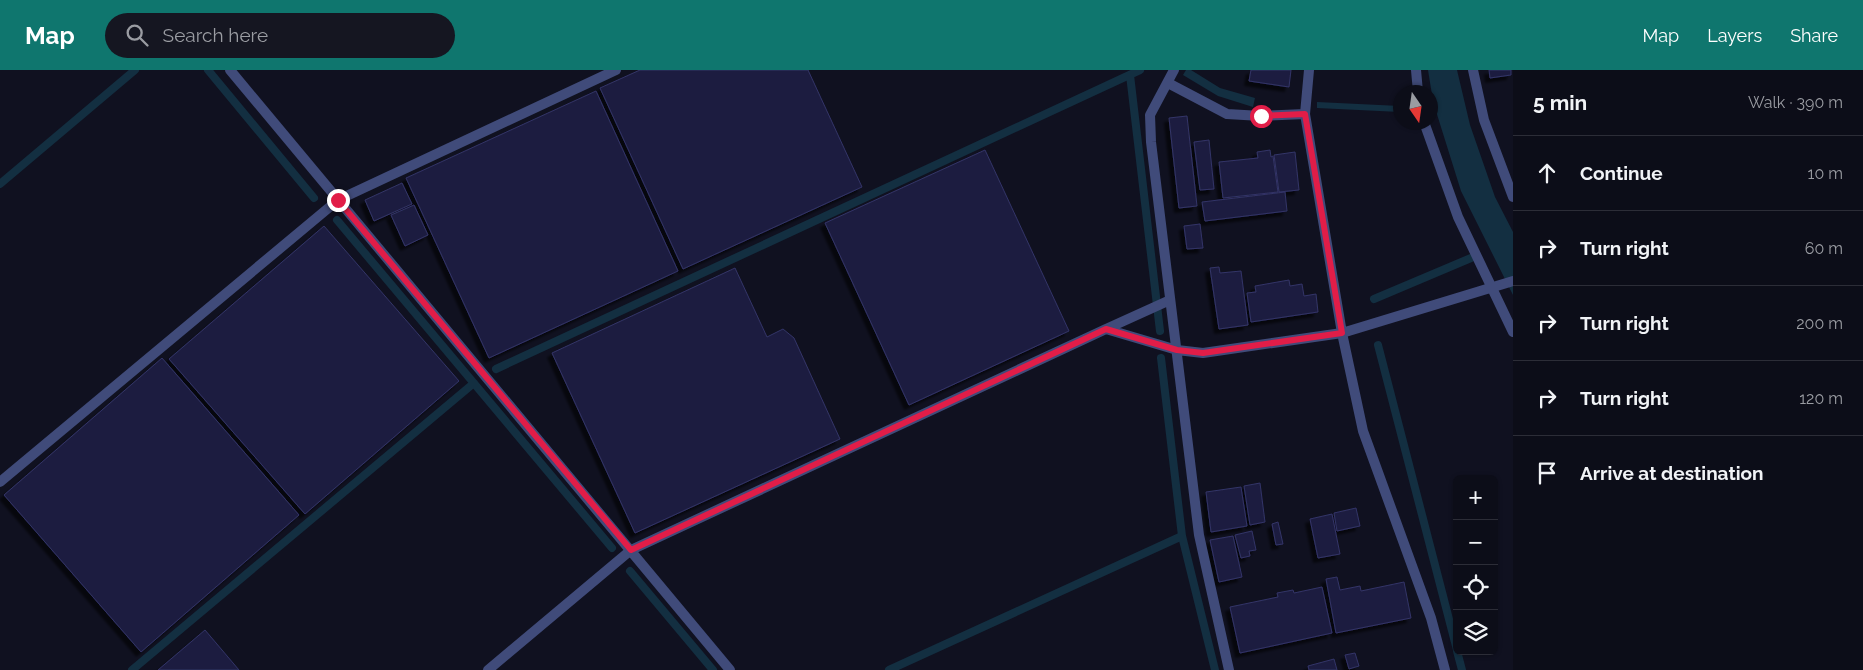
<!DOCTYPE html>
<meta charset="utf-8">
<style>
body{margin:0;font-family:Raleway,sans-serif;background:#151621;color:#f1f3f6}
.controls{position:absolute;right:15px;bottom:15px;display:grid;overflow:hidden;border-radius:8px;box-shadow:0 1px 4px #0004}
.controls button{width:45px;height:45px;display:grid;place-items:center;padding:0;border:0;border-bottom:1px solid #2c2d37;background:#0c0d18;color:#f1f3f6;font:25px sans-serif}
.compass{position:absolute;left:1393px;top:15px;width:45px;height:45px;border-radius:50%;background:#0c0d18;box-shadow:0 1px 4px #0004;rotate:167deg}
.stop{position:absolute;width:15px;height:15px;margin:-11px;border:4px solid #e11d48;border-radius:50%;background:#fff}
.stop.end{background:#e11d48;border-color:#fff;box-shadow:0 1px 5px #0008}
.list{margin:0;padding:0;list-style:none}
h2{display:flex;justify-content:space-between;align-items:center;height:65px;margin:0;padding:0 20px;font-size:21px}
h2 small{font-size:16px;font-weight:400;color:#9a9ca2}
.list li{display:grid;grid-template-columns:32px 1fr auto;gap:15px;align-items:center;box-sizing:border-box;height:75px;padding:0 20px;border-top:1px solid #2c2d37}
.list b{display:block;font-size:19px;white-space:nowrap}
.list em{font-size:16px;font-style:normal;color:#9a9ca2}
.icon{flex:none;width:28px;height:28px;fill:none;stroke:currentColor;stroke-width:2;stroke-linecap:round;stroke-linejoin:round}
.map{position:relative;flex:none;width:1513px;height:600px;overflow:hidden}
header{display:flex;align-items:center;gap:30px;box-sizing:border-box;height:70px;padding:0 25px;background:#0f766e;color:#fff}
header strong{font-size:24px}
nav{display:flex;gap:28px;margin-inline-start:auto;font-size:18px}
.search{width:350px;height:45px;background:#151621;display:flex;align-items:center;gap:12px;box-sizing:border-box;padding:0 18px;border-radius:28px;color:#9a9ca2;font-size:19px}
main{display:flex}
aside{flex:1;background:#0c0d18}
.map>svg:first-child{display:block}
.water{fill:#132f41}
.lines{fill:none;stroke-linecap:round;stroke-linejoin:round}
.stream{stroke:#132f41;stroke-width:8}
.building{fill:#1e1f3f;stroke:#333468;filter:url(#shadow)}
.street{stroke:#404b7a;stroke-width:10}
.route{stroke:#e11d48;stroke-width:6}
</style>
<header>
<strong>Map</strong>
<div class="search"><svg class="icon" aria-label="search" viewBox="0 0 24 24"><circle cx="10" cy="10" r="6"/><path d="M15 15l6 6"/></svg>Search here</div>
<nav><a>Map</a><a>Layers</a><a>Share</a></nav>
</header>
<main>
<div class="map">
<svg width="1513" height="600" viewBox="0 0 1513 600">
<defs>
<filter id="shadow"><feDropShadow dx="-4.5" dy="4.5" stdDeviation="1" flood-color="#0009"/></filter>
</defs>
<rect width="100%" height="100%" fill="#101120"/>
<!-- water -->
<path class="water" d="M1186,0H1191L1220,18L1255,28L1253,37L1218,26L1183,5Z
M1428,0H1457L1470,55L1495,127L1513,162V225L1461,121L1435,38H1431V32L1433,31Z
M1317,32L1400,36V42L1317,38Z"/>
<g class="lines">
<!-- stream -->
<path class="stream" d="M208,0L314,128
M1130,5L1160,261
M0,114L135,0
M337,150L612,478
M1374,229L1471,188
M1378,275L1457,580
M1161,288L1182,466L1215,600
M496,299L1140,0
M630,501L713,600
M1457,581L1462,600
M132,600L474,313
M889,600L1182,466"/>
</g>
<!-- building -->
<path class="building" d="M640,0H808L862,117L683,199L600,18Z
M1251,0H1291L1289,17L1249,11Z
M1489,0H1511V5L1490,8Z
M596,21L678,201L489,288L406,108Z
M1187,46L1197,136L1179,138L1169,48Z
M1209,70L1214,119L1200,120L1194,72Z
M985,80L1069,261L909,335L825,153Z
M1270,80L1271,87L1273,86L1278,122L1223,128L1219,92L1258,88L1257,82Z
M1295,82L1299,120L1279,122L1274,85Z
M402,113L412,134L374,151L365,130Z
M1285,122L1287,141L1205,151L1202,132Z
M414,135L428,165L405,176L391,145Z
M1200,154L1203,178L1187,179L1184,156Z
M324,156L459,311L305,444L169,289Z
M1219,197L1220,203L1241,201L1248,255L1219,259L1210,198Z
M735,198L767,267L783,259L794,268L840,369L635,463L552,283Z
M1289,210L1290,216L1302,214L1304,226L1316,224L1318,242L1251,252L1247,223L1256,222L1255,216Z
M162,288L299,445L141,582L4,425Z
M1260,413L1265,452L1250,455L1244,416Z
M1241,417L1247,456L1211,462L1206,422Z
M1356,438L1360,456L1337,461L1334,443Z
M1332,444L1340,484L1318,488L1310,449Z
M1278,452L1283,474L1276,475L1272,454Z
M1252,461L1256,480L1249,481L1250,486L1241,488L1235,465Z
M1233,466L1242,507L1219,512L1210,470Z
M1337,507L1340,520L1360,516L1361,521L1404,512L1411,548L1336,563L1326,509Z
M1322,517L1332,563L1240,583L1230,537L1278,527L1277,523L1293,520L1294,523Z
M205,560L239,600H158Z
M1355,583L1359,596L1349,599L1345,585Z
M1334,589L1337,600H1309L1308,596Z"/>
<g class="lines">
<!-- street -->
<path class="street" d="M230,0L730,600
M1174,0L1150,45L1151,72L1199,465L1229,600
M1309,0L1305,44L1342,263L1363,361L1431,548L1445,600
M1416,0L1418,22
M1473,0L1484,50L1513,127
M1168,13L1227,44L1261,46L1305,44
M1424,52L1458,147L1513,262
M1106,259L1170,230
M0,412L338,130L616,0
M488,600L631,480L1106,259L1177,280L1203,283L1342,263L1513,211"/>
</g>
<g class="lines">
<!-- route -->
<path class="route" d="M338,130L631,480L1106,259L1177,280L1203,283L1342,263L1305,44L1261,46"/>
</g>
</svg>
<div class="controls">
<button>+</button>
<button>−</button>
<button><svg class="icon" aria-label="locate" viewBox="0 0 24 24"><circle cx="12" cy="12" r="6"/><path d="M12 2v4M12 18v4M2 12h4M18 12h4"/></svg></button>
<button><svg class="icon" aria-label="layers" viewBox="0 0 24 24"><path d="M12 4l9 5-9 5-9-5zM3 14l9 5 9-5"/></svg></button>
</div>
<svg class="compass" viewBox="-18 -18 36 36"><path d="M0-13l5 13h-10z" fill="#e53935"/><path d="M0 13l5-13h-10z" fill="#9a9ca2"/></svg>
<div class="stop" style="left:1261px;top:46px"></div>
<div class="stop end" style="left:338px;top:130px"></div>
</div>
<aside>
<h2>5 min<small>Walk · 390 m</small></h2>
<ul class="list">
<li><svg class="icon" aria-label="ahead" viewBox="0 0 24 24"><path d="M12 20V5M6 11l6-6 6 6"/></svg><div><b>Continue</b></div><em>10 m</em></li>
<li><svg class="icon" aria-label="right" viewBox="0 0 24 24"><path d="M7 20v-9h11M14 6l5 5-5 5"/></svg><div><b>Turn right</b></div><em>60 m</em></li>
<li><svg class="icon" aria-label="right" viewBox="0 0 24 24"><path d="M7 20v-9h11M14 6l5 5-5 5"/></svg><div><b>Turn right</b></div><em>200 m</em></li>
<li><svg class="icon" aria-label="right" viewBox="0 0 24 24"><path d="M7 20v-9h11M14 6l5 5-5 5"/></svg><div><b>Turn right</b></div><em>120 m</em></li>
<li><svg class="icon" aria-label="arrive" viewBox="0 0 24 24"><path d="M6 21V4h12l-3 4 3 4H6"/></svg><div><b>Arrive at destination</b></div></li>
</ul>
</aside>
</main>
